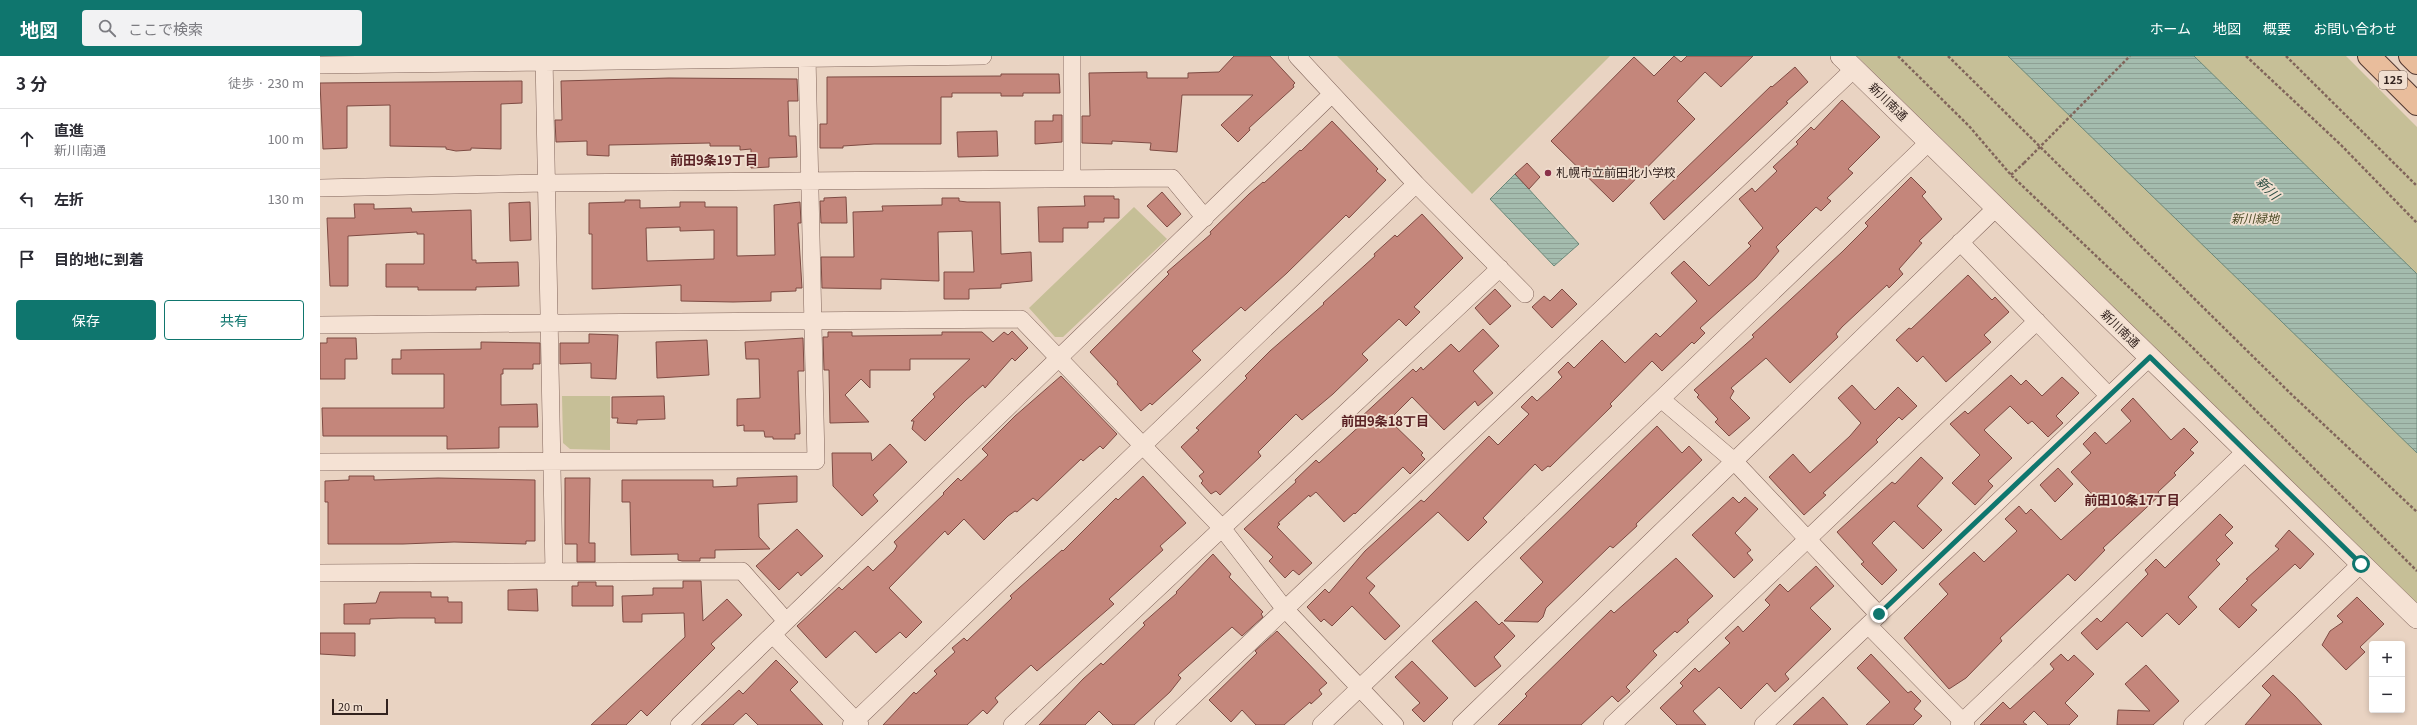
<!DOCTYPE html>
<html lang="ja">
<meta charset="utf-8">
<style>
body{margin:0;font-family:Georgia,"Noto Sans JP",serif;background:#f2f2f3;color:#2b2b33}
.controls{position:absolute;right:12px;bottom:12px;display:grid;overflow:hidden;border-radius:4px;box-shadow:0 2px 6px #0003}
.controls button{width:36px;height:36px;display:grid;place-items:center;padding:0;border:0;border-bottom:1px solid #e1e1e2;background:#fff;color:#2b2b33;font:20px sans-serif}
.scale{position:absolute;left:12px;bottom:10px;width:56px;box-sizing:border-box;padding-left:4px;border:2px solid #32221e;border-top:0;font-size:11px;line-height:14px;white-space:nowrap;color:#32221e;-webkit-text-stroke:3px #f1dfd0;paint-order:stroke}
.stop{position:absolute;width:12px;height:12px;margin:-9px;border:3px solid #0f766e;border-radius:50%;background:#fff}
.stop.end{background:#0f766e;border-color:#fff;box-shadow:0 1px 4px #0008}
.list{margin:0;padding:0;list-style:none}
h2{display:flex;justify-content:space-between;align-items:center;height:52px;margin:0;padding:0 16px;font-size:17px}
h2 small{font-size:13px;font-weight:400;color:#7c7c81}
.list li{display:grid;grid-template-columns:26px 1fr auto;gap:12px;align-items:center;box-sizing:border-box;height:60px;padding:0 16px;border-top:1px solid #e1e1e2}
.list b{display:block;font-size:15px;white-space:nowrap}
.list p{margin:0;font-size:13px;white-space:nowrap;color:#7c7c81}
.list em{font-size:13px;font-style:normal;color:#7c7c81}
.actions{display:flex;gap:8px;padding:12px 16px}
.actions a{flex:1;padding:9px 0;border:1px solid #0f766e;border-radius:4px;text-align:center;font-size:14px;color:#0f766e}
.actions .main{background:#0f766e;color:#fff}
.icon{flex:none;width:22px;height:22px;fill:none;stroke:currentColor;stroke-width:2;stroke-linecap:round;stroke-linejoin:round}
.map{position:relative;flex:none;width:2097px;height:669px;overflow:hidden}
header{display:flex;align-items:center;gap:24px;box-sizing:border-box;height:56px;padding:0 20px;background:#0f766e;color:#fff}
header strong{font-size:19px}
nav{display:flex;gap:22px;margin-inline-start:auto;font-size:14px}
.search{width:280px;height:36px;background:#f2f2f3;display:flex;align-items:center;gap:10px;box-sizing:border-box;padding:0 14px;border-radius:4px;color:#7c7c81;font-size:15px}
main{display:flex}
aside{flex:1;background:#fff}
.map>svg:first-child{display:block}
.green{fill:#c6bf97}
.water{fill:url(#water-rules);stroke:#6c897a}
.building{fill:#c4867b;stroke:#7e4b43;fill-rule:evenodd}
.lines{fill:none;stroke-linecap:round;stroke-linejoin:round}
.minor-casing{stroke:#81655b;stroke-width:18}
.tertiary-casing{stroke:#81655b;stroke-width:22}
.primary-casing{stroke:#4f352f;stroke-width:24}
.path{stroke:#81655b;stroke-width:2.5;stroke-dasharray:3 2;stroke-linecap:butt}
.minor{stroke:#f5e2d4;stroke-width:17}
.tertiary{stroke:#f5e2d4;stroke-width:21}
.primary{stroke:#e9bd9c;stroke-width:22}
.path-bridge{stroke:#81655b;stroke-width:2.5;stroke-dasharray:3 2;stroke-linecap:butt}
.route{stroke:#0f766e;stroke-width:5}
.poi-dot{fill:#8a3149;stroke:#f1dfd0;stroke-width:1.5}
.labels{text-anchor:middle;stroke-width:3.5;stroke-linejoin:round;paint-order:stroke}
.shield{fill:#f1dfd0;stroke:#6b5b53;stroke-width:1}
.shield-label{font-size:11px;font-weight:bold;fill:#32221e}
.street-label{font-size:12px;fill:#32221e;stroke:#f1dfd0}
.poi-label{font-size:12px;fill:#32221e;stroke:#f1dfd0;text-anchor:start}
.park-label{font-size:12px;font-style:italic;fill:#4c4c26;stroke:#f1dfd0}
.neighbourhood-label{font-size:13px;font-weight:bold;fill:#5a2124;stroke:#f1dfd0}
.water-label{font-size:13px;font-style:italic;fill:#2e5045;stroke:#f1dfd0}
</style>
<header>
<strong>地図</strong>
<div class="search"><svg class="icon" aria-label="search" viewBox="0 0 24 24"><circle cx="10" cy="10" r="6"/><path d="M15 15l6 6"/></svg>ここで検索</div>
<nav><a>ホーム</a><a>地図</a><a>概要</a><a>お問い合わせ</a></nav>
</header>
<main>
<aside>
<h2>3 分<small>徒歩 · 230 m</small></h2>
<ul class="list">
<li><svg class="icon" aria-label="ahead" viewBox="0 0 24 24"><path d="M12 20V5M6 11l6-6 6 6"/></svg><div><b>直進</b><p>新川南通</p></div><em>100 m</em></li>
<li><svg class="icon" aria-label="left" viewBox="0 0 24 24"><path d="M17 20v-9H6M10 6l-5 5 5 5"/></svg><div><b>左折</b></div><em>130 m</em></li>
<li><svg class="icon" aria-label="arrive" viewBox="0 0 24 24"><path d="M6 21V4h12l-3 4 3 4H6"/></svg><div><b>目的地に到着</b></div></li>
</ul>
<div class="actions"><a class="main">保存</a><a>共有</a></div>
</aside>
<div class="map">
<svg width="2097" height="669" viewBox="0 0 2097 669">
<defs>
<pattern id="water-rules" width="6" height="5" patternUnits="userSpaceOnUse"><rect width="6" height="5" fill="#a4bcae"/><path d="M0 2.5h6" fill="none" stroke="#8ea195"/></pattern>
</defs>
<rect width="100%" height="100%" fill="#e9d3c2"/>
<!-- green -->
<path class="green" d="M1017,0H1290L1152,138Z
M1537,0H2026L2097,71V547Z
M814,151L847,183L743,281H735L709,252Z
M290,340V394L250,393L243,387L242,340Z"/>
<!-- water -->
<path class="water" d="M1688,0H1874L2097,218V397Z
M1195,118L1259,188L1234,210L1170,143Z"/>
<!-- building -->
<path class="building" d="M914,0H950L975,27L973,29L974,31L929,72L930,74L918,86L901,69L933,39H862L857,96L830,94L831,87L792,85V88L762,87V60H770L769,17L827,16V22H868V17L899,16Z
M1354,0L1361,6L1367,0H1433L1401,31L1385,16L1357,45L1375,63L1293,146L1231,85L1314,1L1334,20Z
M1475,11L1488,26L1466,46L1468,47L1344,164L1330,147L1451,30L1452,31Z
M681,18H739L740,37H703V40H681V37H632V41H621V88H554L523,90V92H500V68H507V21L681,20Z
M349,22L477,23L478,45H468L469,80H476L477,101L449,102V111L431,112V93L420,94V90H390V87L289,89V100L267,99V85L236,86L235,64H242L241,25Z
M202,25V47L181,48V93L151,92V94L136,95L126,93V91L70,90V49L27,50V92L3,93L0,27Z
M1522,44L1560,81L1528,113L1533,117L1507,142L1511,145L1501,155L1496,151L1456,191L1459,195L1436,222L1380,272L1385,277L1374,288L1372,286L1342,315L1332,305L1290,348L1292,350L1230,411L1228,410L1222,415L1215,408L1163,462L1167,466L1148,485L1118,456L1046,522L1055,530L1049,537L1080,570L1065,584L1032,550L1012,570L1004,563L1001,566L987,551L1005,533L1009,537L1045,495L1101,444L1104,446L1169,380L1178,389L1209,358L1201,351L1212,340L1217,345L1230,333L1242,321L1238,316L1248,306L1254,312L1282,284L1305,307L1336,277L1340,281L1377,245L1351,217L1364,205L1389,230L1431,190L1428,187L1443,172L1419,143L1432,132L1435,136L1457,115L1453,111L1478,88L1476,86L1491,71L1494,74Z
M733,59H742V86L715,88V65H733Z
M1012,65L1058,113L1056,115L1066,124L1029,162L1026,159L967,217L925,255L921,251L872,295L881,304L832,349L830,347L821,355L797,328L798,326L770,296L849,218L847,216L891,178L890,176L929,138L943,126L944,127L980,94L981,95Z
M677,75L678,100L638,101L637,76Z
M1207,107L1220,121L1209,133L1195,118Z
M1591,121L1606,136L1602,140L1622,163L1599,185L1602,187L1579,213L1583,218L1569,232L1567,229L1522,271L1516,278L1518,281L1470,327L1446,302L1411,332L1414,335L1410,342L1430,362L1409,380L1395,366L1398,363L1377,341L1379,339L1374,334L1434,281L1432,279L1522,196L1548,170L1545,167Z
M842,136L861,158L847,171L827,150Z
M764,140H794V143H799V162H784V166H768V172H743V186H719L718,151L765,150Z
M526,141L527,167H501L500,145H504V142Z
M622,142H639V145L647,146H680L681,198L711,196L712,225L681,228V232L649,233V243H624V216H654L652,175L618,176L619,225L561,223V233L502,232L501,201H534L533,156L563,155L562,150L622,149Z
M305,144H320V152L360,151V146H385V151H417V200L455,199L454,149L480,146L481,167H478L482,232H476V235L451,236V245L413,246L361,245V229L272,233V178H269V147L305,146ZM360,171V175L394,174V203L327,205L326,172Z
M210,146L211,184L190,185L189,147Z
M34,148H54V153L91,152L92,156L151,154L152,204H156V207L198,206L199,230L156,231V234H98V231H66V208H104V178H97V176L28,180V230H10L7,162H35Z
M1102,158L1143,202L1094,251L1100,256L1086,270L1079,263L1042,298L1048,304L1013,338L982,364L976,358L938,396L941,400L900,439L896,435L891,438L881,427L883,425L879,420L884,416L861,391L879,374L876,372L927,322L925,320L950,295L1004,248L1003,247L1055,200L1054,198L1075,179L1077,181Z
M1648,219L1672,244L1675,241L1689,256L1664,279L1671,286L1626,326L1603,300L1597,306L1576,284L1589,272L1591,273Z
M1175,233L1191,250L1170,269L1155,252Z
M1242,233L1257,248L1232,272L1212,251L1224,240L1230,245Z
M1163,273L1179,290L1153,315L1173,337L1158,350L1155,345L1124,374L1092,341L1069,364L1103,397L1101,399L1105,403L1090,418L1083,411L1035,458L1034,457L1024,466L996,436L990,441L989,439L958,467L960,468L957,471L992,507L979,519L973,514L965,522L949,505L953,501L924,473L976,426L975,424L996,404L999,407L1044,366L1040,362L1093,313L1096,316L1101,311L1103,314L1131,288L1139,296Z
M692,275L708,292L695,305L692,302L665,332L663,329L646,344L605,385L592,373L594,365H591L615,341L613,338L650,303H590V314H550V332L541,323L525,339L549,366L510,367L509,314H504L503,281H508V276H532V280L622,279V276H662L673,286L684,276L688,279Z
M269,278L298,279L296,323L271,322V307L240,308V287H269Z
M7,282H36L37,303H25V323H0V287H7Z
M483,282L484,315H478L480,378H475V383H453V381H445L444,375H424V369L417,370V343L440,342L439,303H426L425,286Z
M387,284L389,319L337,322L336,286Z
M161,286L220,287V308H213V313H183V318H181V349L217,348L218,371H179V392L127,393V380H3L2,352H124V318H72V303H81V294L161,293Z
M1691,319L1701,329L1706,324L1722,340L1742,321L1759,337L1736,360L1743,367L1728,381L1712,365L1708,368L1690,350L1664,374L1692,402L1668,425L1673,430L1655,449L1632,427L1660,399L1630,368L1645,355L1648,358Z
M741,320L797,378L783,393L780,390L763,405L761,403L717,445L713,442L697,456L695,455L688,460L664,484L644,463L628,479L625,475L569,532L602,566L586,582L580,576L556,597L535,575L506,602L477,570L519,531L522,534L548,510L553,515L574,495L577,490L574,486L624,438L623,437L638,422L641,425L668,399L662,393L695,360Z
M1532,329L1555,354L1578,331L1597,350L1582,364L1579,361L1556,384L1558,386L1503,437L1506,439L1484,459L1449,421L1473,398L1490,417L1530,380L1541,367L1518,342Z
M344,340L345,363L317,364V368L297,367L298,362H292V341Z
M1813,342L1851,384L1864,372L1878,386L1870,394L1874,397L1854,417L1856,419L1838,436L1840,439L1783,492L1785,494L1755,525L1748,518L1680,582L1682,585L1646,622L1629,633L1584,582L1628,538L1619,528L1654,496L1664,506L1697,475L1685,463L1699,450L1706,458L1711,453L1741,484L1781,448L1751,416L1771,397L1763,388L1775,376L1786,388L1811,365L1801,354Z
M1337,370L1362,397L1369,390L1382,404L1316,468L1317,470L1293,492L1290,490L1226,552L1223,561L1218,566L1184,565L1223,526L1200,502Z
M570,388L587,406L553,439L558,445L542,460L513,430L512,397H551L552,405Z
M1601,401L1623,422L1597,450L1622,474L1603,493L1574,465L1552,487L1577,514L1562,529L1541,508L1544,506L1517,476L1572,426L1575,428Z
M1738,412L1753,428L1735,446L1720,429Z
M29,420H54V424L118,422L215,424V485H206V488L134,486L83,488H8V446H5V425L29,424Z
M477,420V446L438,448L439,481L450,493L395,494V502H380V505H362L358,504V498L311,499L310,446H302V424H393V431L417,430V422Z
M823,420L866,467L840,490L843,494L789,543L794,548L717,615L711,609L675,642L678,646L667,658L663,654L647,669H563L594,636L596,638L617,618L614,615L635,596L632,592L644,582L647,585L692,542L690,540L742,494L743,495L796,442L798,444Z
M245,422H270L269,487H275V506H257V488H245Z
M1413,441L1419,447L1425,441L1438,453L1415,477L1431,494L1427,497L1433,504L1414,522L1372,479Z
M1900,458L1913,471L1905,479L1913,487L1896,504L1900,508L1868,541L1877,551L1859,569L1847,557L1822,581L1807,566L1777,594L1761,577L1777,562L1781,566L1828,518L1825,514L1836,503L1845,512Z
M477,473L503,500L481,520L478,516L459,534L436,510Z
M1969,474L1994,498L1980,513L1975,508L1931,549L1937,554L1919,572L1899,553L1928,524L1926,523L1959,493L1955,490Z
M893,498L911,518L909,521L943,556L941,558L943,561L922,580L912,571L858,619L861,622L850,636L814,669H793L779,655L765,669H719L763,623L781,607L783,609L825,569L823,567L857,537L856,536Z
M1356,502L1393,540L1367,564L1369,566L1357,577L1355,575L1333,595L1337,599L1306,631L1310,635L1298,646L1292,640L1261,669H1178L1207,640L1205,638L1291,554L1294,557Z
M1496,510L1514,530L1490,552L1511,573L1465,618L1469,623L1455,636L1447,627L1421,653L1399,631L1373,655L1386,669H1357L1340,652L1363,630L1360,627L1375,612L1379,616L1410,587L1405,582L1418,570L1423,576L1450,549L1445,544L1460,528L1468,536Z
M363,525H381L383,565L407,543L422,559L391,588L395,592L327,660L321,654L306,669H271L365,581L364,557L322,558V566H303L302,540L333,539V532H363Z
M258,526H276V530H293V550H252V530H258Z
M217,533L218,555L188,554V534Z
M60,536H111V541H128V546H142V567H115V562H79L50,563V568H24V548L56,547Z
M2037,541L2064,568L2040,591L2045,596L2026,614L2002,589L2010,575L2023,566L2017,560Z
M1156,545L1179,569L1182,566L1195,580L1174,601L1181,610L1155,631L1112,585Z
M957,575L1007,627L999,634L1002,638L991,648L990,646L964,669H936L922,654L911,666L889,644L937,597L935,595Z
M0,577H35V600L0,598Z
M1551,598L1588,637L1591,635L1601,645L1594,653L1602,660L1593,669H1546L1570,646L1537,612Z
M1741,598L1748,605L1754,599L1774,618L1745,647L1758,660L1749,669H1728L1714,655L1703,666L1707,669H1660L1683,646L1690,653L1734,613L1730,608Z
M456,604L478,626L470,634L503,669H438L426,657L413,669H381L419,634L423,638Z
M1092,605L1128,642L1104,666L1092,654L1100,647L1075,621Z
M1826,609L1859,645L1833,669H1797L1798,654L1830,655L1805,628Z
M1953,619L1975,640L2002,669H1925L1951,639L1942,630Z
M1503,641L1528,669H1473Z"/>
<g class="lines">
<!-- minor casing -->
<g class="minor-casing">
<path id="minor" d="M224,0L234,516
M752,0V123
M977,0L1096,128L1205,238
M0,9L663,0
M0,132L226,127L852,122L885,162
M1640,186L1789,340
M0,269L701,263L902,472L964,552L1075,669
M1341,343L1414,405L1559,559
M0,406L496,405L487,0
M0,517L422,515L466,565
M1548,569L1646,669
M453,579L540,669
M359,669L1012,38
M531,669L1096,128
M692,669L1180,212
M843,669L1534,13
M1001,669L1609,86
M1141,669L1676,152
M1292,669L1717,265
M1443,669L1830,301
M1639,669L1926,395
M1872,669L2041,508"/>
</g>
<!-- tertiary casing -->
<g class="tertiary-casing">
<path id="tertiary" d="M1521,0L2097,562"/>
</g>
<!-- primary casing -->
<g class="primary-casing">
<path id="primary" d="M2049,0L2097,48
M2090,0L2097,7"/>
</g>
<!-- path -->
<path class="path" d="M1578,0L1649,70L1691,119L1873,292L2097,515
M1628,0L1970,337L2097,456
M1926,0L2021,89L2097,167
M1966,0L2097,130
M1691,119L1704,107"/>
<!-- minor -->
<use href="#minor" class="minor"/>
<!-- tertiary -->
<use href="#tertiary" class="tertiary"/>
<!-- primary -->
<use href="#primary" class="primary"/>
<!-- path-bridge -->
<path class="path-bridge" d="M1704,107L1810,0"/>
</g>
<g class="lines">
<!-- route -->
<path class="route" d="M1559,558L1830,301L2041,508"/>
</g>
<!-- markers -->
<circle class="poi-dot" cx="1228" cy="117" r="4"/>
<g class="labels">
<!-- shield labels -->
<rect class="shield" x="2059" y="15" width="28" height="18" rx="3"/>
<g class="shield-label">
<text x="2073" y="28">125</text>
</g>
<!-- street labels -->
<g class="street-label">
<text transform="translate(1568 46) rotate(44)" y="4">新川南通</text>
<text transform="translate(1800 273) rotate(44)" y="4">新川南通</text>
</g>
<!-- poi labels -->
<g class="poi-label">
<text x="1236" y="121">札幌市立前田北小学校</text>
</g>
<!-- park labels -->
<g class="park-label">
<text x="1935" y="167">新川緑地</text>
</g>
<!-- neighbourhood labels -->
<g class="neighbourhood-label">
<text x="394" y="109">前田9条19丁目</text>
<text x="1065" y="370">前田9条18丁目</text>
<text x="1812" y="449">前田10条17丁目</text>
</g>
<!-- water labels -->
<g class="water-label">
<text transform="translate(1948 132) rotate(45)" y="5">新川</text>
</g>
</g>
</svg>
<div class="controls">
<button>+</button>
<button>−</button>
</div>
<div class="scale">20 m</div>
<div class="stop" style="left:2041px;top:508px"></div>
<div class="stop end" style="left:1559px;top:558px"></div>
</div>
</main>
